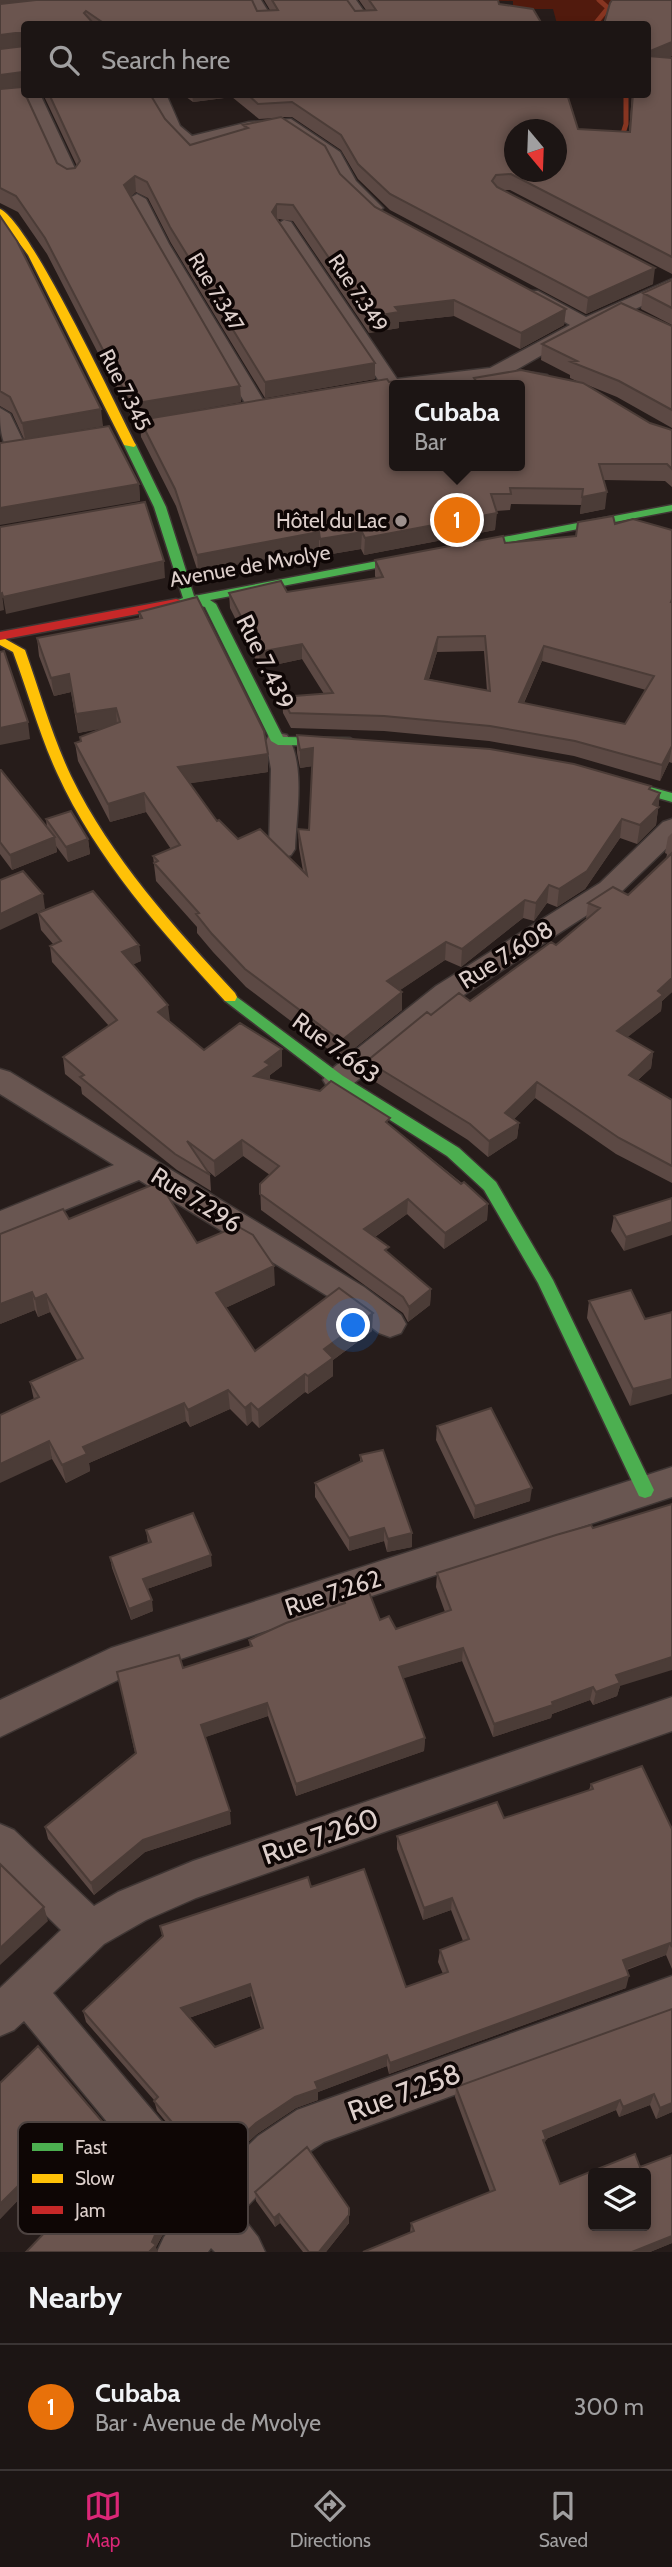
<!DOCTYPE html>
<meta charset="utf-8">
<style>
body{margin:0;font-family:Cabin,sans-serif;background:#251e1d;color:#f1f3f6}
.controls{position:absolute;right:21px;bottom:21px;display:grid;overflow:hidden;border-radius:7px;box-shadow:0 4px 10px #0003}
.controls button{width:63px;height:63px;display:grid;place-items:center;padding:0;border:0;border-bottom:2px solid #3a3434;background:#1c1514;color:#f1f3f6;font:35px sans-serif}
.compass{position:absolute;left:504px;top:119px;width:63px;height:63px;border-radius:50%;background:#1c1514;box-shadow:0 4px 10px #0003;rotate:161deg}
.you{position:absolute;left:354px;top:1326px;width:24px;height:24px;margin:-18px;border:5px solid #fff;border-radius:50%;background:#1a73e8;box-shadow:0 0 0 10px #1a73e833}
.badge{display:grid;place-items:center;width:46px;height:46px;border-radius:50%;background:#db2777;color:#fff;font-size:23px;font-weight:700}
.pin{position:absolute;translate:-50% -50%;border:4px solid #fff;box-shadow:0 2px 7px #0006}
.popup{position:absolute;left:389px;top:380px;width:136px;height:91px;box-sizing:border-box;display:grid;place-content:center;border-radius:7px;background:#1c1514;filter:drop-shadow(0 2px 5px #0005);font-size:23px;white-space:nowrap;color:#a09fa0}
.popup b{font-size:26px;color:#f1f3f6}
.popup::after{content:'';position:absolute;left:50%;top:100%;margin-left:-14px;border:14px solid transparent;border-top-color:#1c1514}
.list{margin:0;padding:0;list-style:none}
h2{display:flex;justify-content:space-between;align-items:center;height:91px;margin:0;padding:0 28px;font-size:30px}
h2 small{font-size:23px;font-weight:400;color:#a09fa0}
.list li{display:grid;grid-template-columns:46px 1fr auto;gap:21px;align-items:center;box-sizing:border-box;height:126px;padding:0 28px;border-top:2px solid #3a3434}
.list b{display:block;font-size:26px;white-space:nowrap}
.list p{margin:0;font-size:23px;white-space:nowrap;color:#a09fa0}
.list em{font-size:23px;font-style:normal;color:#a09fa0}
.icon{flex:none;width:38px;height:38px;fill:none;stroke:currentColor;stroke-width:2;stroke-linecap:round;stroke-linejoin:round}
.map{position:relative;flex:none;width:672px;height:2252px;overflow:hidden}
.search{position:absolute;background:#1c1514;box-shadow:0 4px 10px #0003;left:21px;right:21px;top:21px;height:77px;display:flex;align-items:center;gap:18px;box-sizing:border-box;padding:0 24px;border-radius:7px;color:#a09fa0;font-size:26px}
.sheet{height:217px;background:#1c1514}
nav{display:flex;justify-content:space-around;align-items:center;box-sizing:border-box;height:98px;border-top:2px solid #3a3434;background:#1c1514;font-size:19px;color:#a09fa0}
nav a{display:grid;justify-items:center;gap:4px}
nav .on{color:#db2777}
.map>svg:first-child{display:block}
.green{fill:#511a0d}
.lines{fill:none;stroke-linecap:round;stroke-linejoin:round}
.stream{stroke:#873521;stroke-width:5}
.street-casing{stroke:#3f3634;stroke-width:3}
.fast-casing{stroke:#3f3634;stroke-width:3}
.slow-casing{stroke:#3f3634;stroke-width:3}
.jam-casing{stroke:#3f3634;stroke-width:3}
.street{fill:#695651;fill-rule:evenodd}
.fast{fill:#4caf50;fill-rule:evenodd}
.slow{fill:#ffc107;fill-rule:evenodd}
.jam{fill:#c62828;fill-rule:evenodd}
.wall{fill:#5c4944;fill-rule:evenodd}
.shaded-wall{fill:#4b3c37}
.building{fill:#6b554f;stroke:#4b3c37;stroke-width:2;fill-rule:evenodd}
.poi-dot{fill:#9d908d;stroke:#0e0605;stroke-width:2.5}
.labels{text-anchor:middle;stroke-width:7;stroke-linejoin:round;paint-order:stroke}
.far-street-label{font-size:21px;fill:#ddcfcb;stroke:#0e0605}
.far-poi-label{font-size:21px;fill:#ddcfcb;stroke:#0e0605;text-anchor:end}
.street-label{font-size:24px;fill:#ddcfcb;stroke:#0e0605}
.near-street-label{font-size:28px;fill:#ddcfcb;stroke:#0e0605}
.key{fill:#0e0605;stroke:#4c4240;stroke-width:2}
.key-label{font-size:19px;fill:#ddcfcb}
</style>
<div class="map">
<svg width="672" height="2252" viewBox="0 0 672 2252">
<rect width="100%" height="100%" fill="#261c1a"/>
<!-- green -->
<path class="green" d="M475,0H658L610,11L600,24H557L553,9H507L513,5V1Z"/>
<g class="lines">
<!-- stream -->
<path class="stream" d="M595,24L608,8L599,0
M620,143L626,124V94"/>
<!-- street casing -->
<g class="street-casing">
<path id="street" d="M245,0H261L276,24H260Z
M340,0H356L373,24H357Z
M24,91V94H40L79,177L76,181L70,182L61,177L23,94Z
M149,94H166L180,126L192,136L249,122L291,119L340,152L356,181L383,208L374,213C349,207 341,179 327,161C318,148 295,138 282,129L249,132L189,147C164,141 158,115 149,94Z
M137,194L146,199L169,244L268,408L265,412L258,414L248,408L151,244L128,199Z
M284,220L291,222L397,379L490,368L570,325L524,299L521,295L524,291H538L586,317L672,279V292L568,340L516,370L547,375L550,379L547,383L495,379L444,385H394L392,392L385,390L275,226Z
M0,408L10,414L27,449L24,454L16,455C0,450 0,424 0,408Z
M278,733L287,735C306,765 296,816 295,849L291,855L282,858L273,855L269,849L271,769L266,741L269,735Z
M672,819V843L618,895L456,1000L348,1088L338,1091L328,1088L323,1080L328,1072L436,986L600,883L663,822Z
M0,1069L10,1072L364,1287L401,1315L406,1324L401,1333L390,1337L379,1333L342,1305L139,1180L0,1236V1211L114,1165L0,1094Z
M672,1467V1497L120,1679L0,1737V1700L111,1648Z
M672,1697V1731L196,1898L146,1920L104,1944L53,1993L212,2181L258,2136L297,2110L672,1976V2016L324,2142C292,2162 265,2186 240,2214L258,2237L265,2252H215L211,2248L208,2252H157L164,2237L183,2214L24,2021L14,2030L0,2036V1988L61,1930L0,1870V1824L14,1830L94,1906L118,1892L193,1861Z"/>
</g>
<!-- fast casing -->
<g class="fast-casing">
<path id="fast" d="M130,442L136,445L166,507L194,596L672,505V511L210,600L216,604L283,737L350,738L357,742L350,746L278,745L271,741L205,607L193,604L176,607L170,603L183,598L154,507L124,445Z
M610,776L672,793V802L605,783L603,780Z
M230,992L343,1076L459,1148L496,1182L553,1280L654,1490L651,1496L645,1498L639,1496L538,1283L484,1190L447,1156L333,1084L225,1001L223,997Z"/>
</g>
<!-- slow casing -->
<g class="slow-casing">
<path id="slow" d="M0,209C29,221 116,406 136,445L134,447L124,445L28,255L0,217Z
M0,636L25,650C40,692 52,736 71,776C111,858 174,927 235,993L237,997L235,1001H225C162,932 96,859 57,773C39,734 28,692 13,652L0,645Z"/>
</g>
<!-- jam casing -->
<g class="jam-casing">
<path id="jam" d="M176,599L180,600V606L0,640V632Z"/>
</g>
<!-- street -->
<use href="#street" class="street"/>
<!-- fast -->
<use href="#fast" class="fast"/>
<!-- slow -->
<use href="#slow" class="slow"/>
<!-- jam -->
<use href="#jam" class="jam"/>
</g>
<!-- wall -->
<path class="wall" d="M0,0L257,11L270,10L264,0H347L355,11L366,10L359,0H498L499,4L542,24H24V88V86L19,87L57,163L67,169L75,168L77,166L43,94H150L165,119L190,145L244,129L243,125L276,118L259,119L232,97L193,102L182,94H567L578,129L629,132L632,94H648L672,0V56L668,58H672V274L510,190H503L653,284L586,314L390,210L358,179L341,150L292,117H282L340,174L375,207L566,309L564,325L520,349L454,316L399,322V328L369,333L293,221L278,219L375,363V379L265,398L171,243L148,198L136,192L131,196L240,386L241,402L133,421L47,254L18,212L0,203Z
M0,216L103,426L35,437L139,484L140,501L24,439L12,413L0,406Z
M672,280V325L641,309L643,293Z
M672,326V428L617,397L585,384L650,423L672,430V487L665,481L604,480L605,509L580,514L581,505L511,504L510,510L496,511L495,530L364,555L361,549L320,556L319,549L198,572L176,506L141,437L140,420L394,466L520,385H473L474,378L581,383L570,378V375L541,360L542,344Z
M615,524L672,530V763L669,762L660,781L574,756L489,741L384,731L291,728L283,713L282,697L324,694L302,659L260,668L230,608L229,593L287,592L376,578L375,576V560L505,543L576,536ZM484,651L487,691L429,679L437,652ZM542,661L646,690L625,724L524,703Z
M139,612L268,754V772L190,783L217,821L238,839L303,871L299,848L298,829L309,830L312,766L300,768L297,753V735L650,789L660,793L656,825L637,844L620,838L585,889L557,907L547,903L534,921L523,918L461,967L445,960L400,990L402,1010L341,1059L246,987L213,952L197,933V927L156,881L153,856L171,849L146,812L110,822L78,761L75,743L80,741L103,728L78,733L71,692L54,696L39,656L37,638L139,619Z
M0,770L47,828L46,819L88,839L90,854L68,862L56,846L57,852L12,870L0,854Z
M672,833V992L662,1001L661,1011L627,1037L653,1052L651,1068L638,1080L672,1100V1183L616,1154L535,1098L514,1119L519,1123L517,1138L488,1157L468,1140L366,1076L367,1061L431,1015L470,1001L556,945L587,919H586L588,903L628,895L666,859L667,854L665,853L668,837Z
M38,913L139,945L141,961L133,964L169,1021L204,1050L282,1049V1066L270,1075V1080L390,1125L488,1204L487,1220L444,1249L407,1214L375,1237L389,1254L431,1289L430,1305L408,1322L403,1313L261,1210L260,1184L270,1175L243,1156L215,1177L207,1170L210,1175L211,1191L177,1170L82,1094L81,1087L65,1074L63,1057L109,1026L52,962L50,946L53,944L41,930Z
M672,1198L624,1251L611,1231L614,1216Z
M69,1219L197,1243L275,1285L225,1308L255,1351L372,1331L333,1360V1376L308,1394L305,1392L259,1428L252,1421L247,1426L230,1409L190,1427L186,1421L89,1463L90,1471L66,1483L52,1459L34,1400L30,1382L77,1360L50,1312L38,1317L35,1310L0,1324Z
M589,1301L645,1319L672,1312L630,1406L587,1318Z
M437,1426L530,1501L474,1519L436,1440Z
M360,1455L412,1533V1547L387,1552L384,1541L349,1551L315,1497V1483L360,1462Z
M146,1530L212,1566L147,1589L153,1611L131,1620L112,1568L110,1557L148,1543Z
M437,1573L620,1686L617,1696L593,1705L590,1700L552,1714L551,1718L493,1737L462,1661L403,1678L425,1738L424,1751L296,1796L268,1716L205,1737L231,1824L145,1852L94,1895L48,1839L45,1827L135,1753L117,1672L183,1668L250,1647L249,1640L343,1604V1597L380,1620L396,1629L445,1612L436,1587Z
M591,1784L672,1829V1969L666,1955L627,1970L626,1988L389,2074L387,2066L318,2092V2100L296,2108L257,2134L211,2176L157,2111L154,2100L86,2022L83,2011L162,1936L160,1926L311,1887L406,1987L443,1974L438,1962L440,1950L463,1941L451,1910L423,1920L397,1849V1836L504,1818L589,1790ZM251,1996L261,2029L215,2047L189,2018Z
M672,2009V2112L656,2119L650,2105L619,2117L616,2110L546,2139L544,2145L560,2184L672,2243L650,2252H363L410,2233L411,2223L490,2192L455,2097L456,2087Z
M0,2083L175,2207L178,2216L162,2236L156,2247L51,2226L25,2193L0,2219Z
M255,2192L349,2223L326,2252H303L280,2223L275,2227L256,2201Z"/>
<!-- shaded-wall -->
<path class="shaded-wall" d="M0,0H37L0,4Z
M24,32V47L0,50V35Z
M672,42V56L648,66V52Z
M22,72L24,86L0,90V75Z
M192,94H232V97L193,102Z
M135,176L136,192L126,200L124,185Z
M277,204V219L272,212Z
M655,268L653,284L586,314L588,298Z
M454,300V316L399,322V328L369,333V317L395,307Z
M566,309L564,325L520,349L521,333Z
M375,363V379L265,398V382Z
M240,386L241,402L133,421L131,404Z
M101,409L103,426L25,439L22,423Z
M139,484L140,501L0,525V508Z
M607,492L605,509L580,514L582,497Z
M497,513L495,530L364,555L365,538Z
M319,532V549L198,572L197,555Z
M362,532L361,549L320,556V539Z
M164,561L165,578L6,614L3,597Z
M2,593L4,610L0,611V594Z
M438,637L437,652L424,694L425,679Z
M302,644V659L260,668L259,652Z
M544,646L542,661L517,718L519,702Z
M69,674L71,692L54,696L51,678Z
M116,708L117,726L78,733L76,714Z
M28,722L30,739L0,745V728Z
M672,746L669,762L660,781L662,765Z
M313,748L314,766L300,768V750Z
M268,754V772L179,785L178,767Z
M144,793L146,812L110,822L108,804Z
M660,793L656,825L637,844L640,825Z
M622,819L620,838L585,889L557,907L559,889Z
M55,837L57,852L12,870L10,855Z
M88,839L90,854L68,862L66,847Z
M549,885L547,903L534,921L536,903Z
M43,894L45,909L0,930V914Z
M525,900L523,918L461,967L462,949Z
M446,942L445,960L387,999V981Z
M139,945L141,961L124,969L122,952Z
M672,978V992L662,1001L661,1011L615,1047L617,1031Z
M402,992V1010L341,1059V1041Z
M168,1005L170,1021L158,1012Z
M282,1049V1066L270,1075V1081L254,1076L265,1062Z
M653,1052L651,1068L627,1090L629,1075Z
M537,1082L535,1098L504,1129L505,1113Z
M519,1123L517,1138L488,1157L489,1141Z
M242,1140L243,1156L215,1177L214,1161Z
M408,1199L407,1214L363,1245L364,1229Z
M488,1204L487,1220L444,1249L445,1233Z
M672,1222V1235L624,1251L626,1237Z
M274,1266L275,1285L217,1312L216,1293Z
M431,1289L430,1305L408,1322L409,1307Z
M32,1292L35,1310L0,1324V1304Z
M46,1294L50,1312L38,1317L35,1299Z
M373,1313L372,1331L333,1360V1376L308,1394V1376L324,1349Z
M305,1374V1392L259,1428L258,1410Z
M672,1379V1394L630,1406L633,1389Z
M228,1390L230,1409L190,1427L188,1410Z
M184,1403L186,1421L89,1463L90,1471L66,1483L62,1465L83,1447Z
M251,1403L252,1421L247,1426L245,1408Z
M49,1441L52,1459L0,1483V1464Z
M532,1488L530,1501L474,1519L475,1506Z
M384,1528V1541L349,1551V1538Z
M412,1533V1547L387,1552L388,1539Z
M211,1555L212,1566L144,1590L143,1579Z
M152,1600L153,1611L131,1620L129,1609Z
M463,1648L462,1661L398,1680L399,1667Z
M672,1657V1670L620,1686L617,1696L593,1705L596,1692L616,1675Z
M593,1687L590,1700L552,1714L551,1718L493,1737L494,1724Z
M267,1703L268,1716L203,1738L201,1725Z
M425,1738L424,1751L296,1796V1784Z
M230,1811L231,1824L145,1852L94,1895L91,1883L143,1840Z
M452,1898L451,1910L423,1920L424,1908Z
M44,1907L48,1921L0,1965V1948Z
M670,1943L666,1955L619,1972L623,1960Z
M629,1976L626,1988L389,2074L390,2063Z
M250,1984L251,1996L183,2020L181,2008Z
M387,2055V2066L318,2092V2100L296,2108L257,2134L211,2176L209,2166L256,2123L315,2082Z
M654,2094L650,2105L619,2117L623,2107Z
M620,2100L616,2110L546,2139L543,2149V2131Z
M672,2103V2112L656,2119L660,2108Z
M21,2183L25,2193L0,2219V2204Z
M175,2207L178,2216L162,2236L156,2247L158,2252H149L152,2242L159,2226Z
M279,2214L280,2223L275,2227L274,2218Z
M349,2215V2223L326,2252H319Z
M672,2228V2243L650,2252H632Z"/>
<!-- building -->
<path class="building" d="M36,0H252L257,11L278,10L272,0H347L355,11L376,10L369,0H498L499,4L533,9L542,24H105L86,11L84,13L94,24H24V76L22,72L0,75V49L24,46V32L0,35V4Z
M612,0H672V42L648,52V24H604L610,3Z
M648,56L672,58V257L511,174L496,175L492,181L497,187L655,268L588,298L390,194L358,164L341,135L292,102L258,104L247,94H567L578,129L630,132L633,94H648ZM514,130H556V172H514Z
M22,87L57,163L67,169L75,168L80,161L49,94H150L165,119L190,145L248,128L243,125L281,117L325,146L340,174L375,207L566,309L521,333L454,300L395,307L399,312L369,317L293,205L277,204L272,212L375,363L265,382L170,227L147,182L135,176L124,185L240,386L131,404L45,238L16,196L0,188V89Z
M0,216L17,241L101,409L22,423L10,397L0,391Z
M672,280V308L643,293Z
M621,303L672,326V410L619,381L571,362L577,361L542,344Z
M521,370L583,383L650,423L672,430V469L667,464H599L607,492L582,497L583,489L510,488L511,494H491L497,513L365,538L362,532L320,539L319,532L197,555L175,489L140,420L387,379L389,382L396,381L399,385H394V466H520V385H479L474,378Z
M109,426L139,484L0,508V443Z
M145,502L164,561L3,597L2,593L0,594V527Z
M613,516L615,524L633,519L672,530V599L671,602H672V746L662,765L575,741L490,726L384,716L290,713L282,697L333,693L302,644L259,652L229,593L281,581L287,592L383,577L375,560L503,536L505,543L576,536L578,522ZM485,636L490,691L425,679L438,637ZM544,646L654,676L625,724L519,702Z
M197,597L264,731L268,754L178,767L217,821L219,820L238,839L260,829L307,875L298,829L309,830L313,748L300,750L297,735L490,749L574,764L651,786L649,789L660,793L653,804L659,807L640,825L622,819L587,871L559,889L549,885L536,903L525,900L462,949L446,942L387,981L402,992L341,1041L245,969L212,934L196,914L199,913L154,863L158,861L153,856L180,845L144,793L108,804L75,743L81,741L80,737L120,722L116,708L76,714L69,674L51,678L37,638L142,618L139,612Z
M4,651L28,722L0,728V652Z
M0,770H1L55,837L10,855L0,842Z
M71,811L88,839L66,847L46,819Z
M672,853V978L658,991L663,995L617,1031L653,1052L629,1075L672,1100V1166L619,1138L537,1082L505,1113L519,1123L489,1141L470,1124L367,1061L427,1012L431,1015L459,993L470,1001L551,942L556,945L600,908L588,903L613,887L628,895Z
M23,871L43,894L0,914V880Z
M93,891L139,945L122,952L168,1005L158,1012L204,1050L240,1023L282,1049L265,1062L270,1065L254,1076L320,1091L331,1081L390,1118L386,1122L461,1184L464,1182L488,1204L445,1233L408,1199L364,1229L389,1247L385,1250L431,1289L409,1307L403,1297L260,1194V1184L279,1166L242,1140L214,1161L187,1141L210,1175L175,1154L80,1077L84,1075L63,1057L117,1020L50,946L61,941L38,913Z
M159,1182L197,1243L237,1226L253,1235L274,1266L216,1293L255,1351L339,1288L373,1313L324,1349L333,1358L308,1376L305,1374L258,1410L251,1403L245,1408L228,1390L188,1410L184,1403L83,1447L87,1454L62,1465L49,1441L0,1464V1415L39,1397L30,1382L83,1358L46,1294L35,1299L32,1292L0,1304V1234L63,1209L69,1219Z
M672,1198V1222L626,1237L614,1216Z
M631,1290L645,1319L672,1312V1379L633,1389L589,1301Z
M491,1408L532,1488L475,1506L437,1426Z
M383,1450L412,1533L388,1539L384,1528L349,1538L315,1483L362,1461L360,1455Z
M672,1504V1657L616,1675L620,1683L596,1692L593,1687L552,1702L553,1705L494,1724L463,1648L399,1667L425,1738L296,1784L267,1703L201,1725L230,1811L143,1840L91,1883L45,1827L136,1753L117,1672L179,1655L183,1668L252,1646L249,1640L286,1623L345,1603L343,1597L367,1587L380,1620L389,1616L396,1629L451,1610L437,1573L556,1535L591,1525L593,1528Z
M193,1513L211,1555L143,1579L152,1600L129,1609L110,1557L151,1542L146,1530Z
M642,1766L672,1829V1947L670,1943L623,1960L629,1976L390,2063L387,2055L315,2082L318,2089L295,2097L256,2123L209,2166L154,2101L158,2097L83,2011L163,1936L160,1926L308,1877L311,1887L364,1869L406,1987L448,1972L440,1950L469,1939L452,1898L424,1908L397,1836L497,1802L504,1818L593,1789L591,1784ZM250,1984L263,2028L215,2047L181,2008Z
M0,1864L44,1907L0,1948Z
M672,2009V2103L660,2108L654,2094L623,2107L620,2100L543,2131L546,2139L543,2140L560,2184L635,2154L640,2167L672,2155V2236L632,2252H363L414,2231L411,2223L495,2190L456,2087ZM593,2173H646V2226H593Z
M38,2046L175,2207L159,2226L152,2242L156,2245L149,2252H26L53,2224L21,2183L0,2204V2083Z
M307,2147L349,2208V2215L319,2252H309L279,2214L274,2218L255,2192Z"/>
<!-- markers -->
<circle class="poi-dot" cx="401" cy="521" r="7"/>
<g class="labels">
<!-- far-street labels -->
<g class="far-street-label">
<text transform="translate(216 292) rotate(59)" y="7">Rue 7.347</text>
<text transform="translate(358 293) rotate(56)" y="7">Rue 7.349</text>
<text transform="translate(125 390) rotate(63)" y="7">Rue 7.345</text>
<text transform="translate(250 566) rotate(-10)" y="7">Avenue de Mvolye</text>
</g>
<!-- far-poi labels -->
<g class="far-poi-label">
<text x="387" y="528">Hôtel du Lac</text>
</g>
<!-- street labels -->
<g class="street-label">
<text transform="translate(265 662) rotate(64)" y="8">Rue 7.439</text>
<text transform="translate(506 955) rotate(-32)" y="8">Rue 7.608</text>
<text transform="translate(336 1048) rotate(36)" y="8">Rue 7.663</text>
<text transform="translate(196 1200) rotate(32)" y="8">Rue 7.296</text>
<text transform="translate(333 1593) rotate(-18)" y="8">Rue 7.262</text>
</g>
<!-- near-street labels -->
<g class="near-street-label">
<text transform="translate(320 1836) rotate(-19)" y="10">Rue 7.260</text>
<text transform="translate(404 2092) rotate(-20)" y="10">Rue 7.258</text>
</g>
</g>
<!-- legend -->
<rect x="18" y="2122" width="230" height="112" rx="10" class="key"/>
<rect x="32" y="2143" width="31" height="8" fill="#4caf50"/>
<rect x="32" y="2174" width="31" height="9" fill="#ffc107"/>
<rect x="32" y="2206" width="31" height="8" fill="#c62828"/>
<g class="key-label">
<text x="75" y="2154">Fast</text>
<text x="75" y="2185">Slow</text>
<text x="75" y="2217">Jam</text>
</g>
</svg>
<div class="controls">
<button><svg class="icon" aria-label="layers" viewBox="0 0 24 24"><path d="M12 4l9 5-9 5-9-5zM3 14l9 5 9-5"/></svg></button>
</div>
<svg class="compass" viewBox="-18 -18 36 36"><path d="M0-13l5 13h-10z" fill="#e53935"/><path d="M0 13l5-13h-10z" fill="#a09fa0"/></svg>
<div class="you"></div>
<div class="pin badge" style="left:457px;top:520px;background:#e8710a">1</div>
<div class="popup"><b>Cubaba</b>Bar</div>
<div class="search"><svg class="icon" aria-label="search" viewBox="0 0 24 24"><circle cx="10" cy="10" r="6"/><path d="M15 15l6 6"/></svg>Search here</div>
</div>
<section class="sheet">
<h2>Nearby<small></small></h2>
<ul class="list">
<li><span class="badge" style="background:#e8710a">1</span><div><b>Cubaba</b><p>Bar · Avenue de Mvolye</p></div><em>300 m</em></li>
</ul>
</section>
<nav>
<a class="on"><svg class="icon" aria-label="map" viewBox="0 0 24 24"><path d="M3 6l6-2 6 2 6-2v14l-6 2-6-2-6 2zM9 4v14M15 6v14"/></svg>Map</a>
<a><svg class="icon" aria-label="directions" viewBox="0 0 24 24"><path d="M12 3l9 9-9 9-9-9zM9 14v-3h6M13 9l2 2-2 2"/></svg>Directions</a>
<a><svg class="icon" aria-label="saved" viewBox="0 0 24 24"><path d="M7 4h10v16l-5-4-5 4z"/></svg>Saved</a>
</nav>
